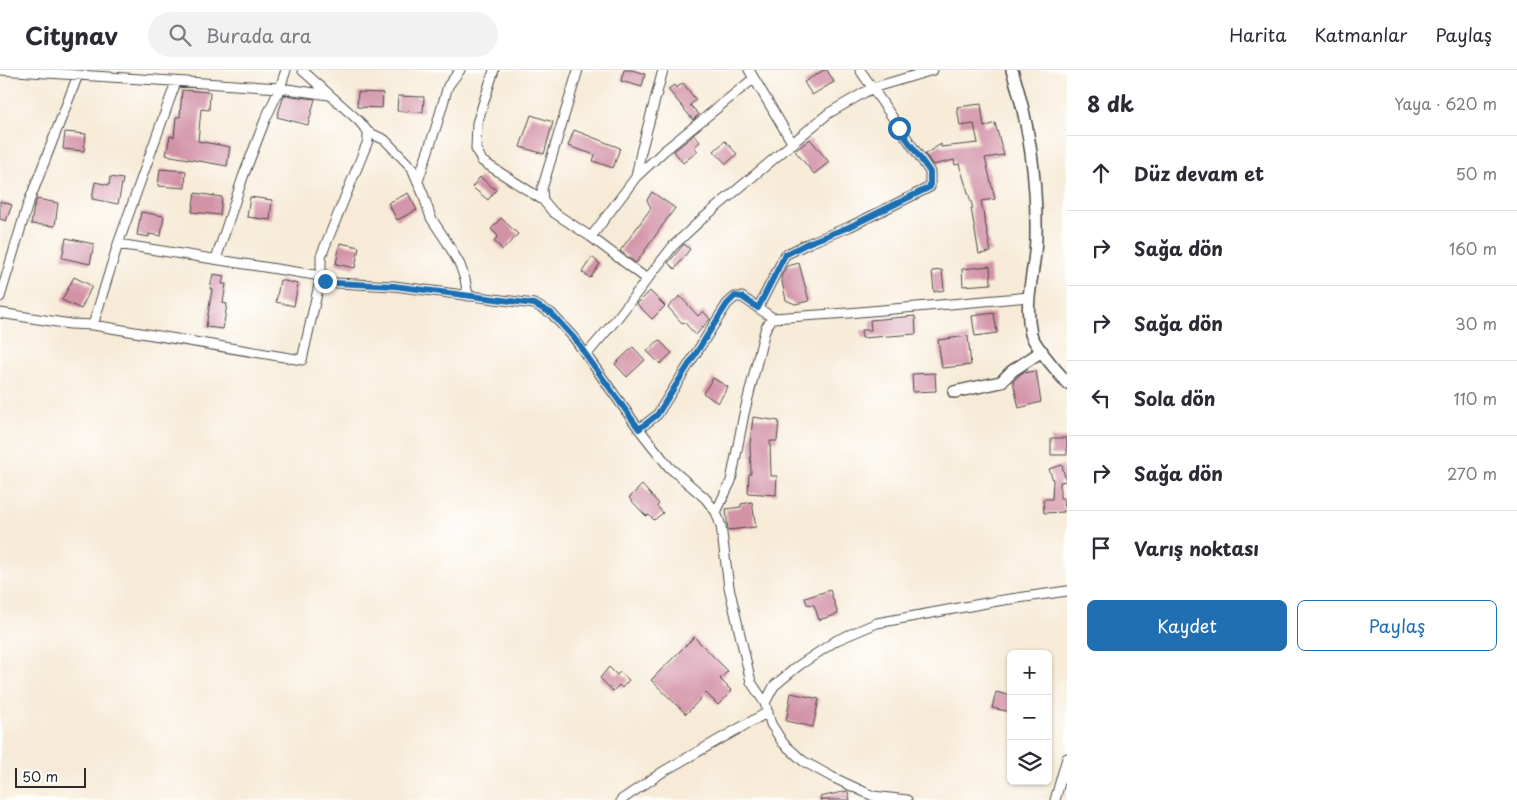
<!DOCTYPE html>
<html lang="tr">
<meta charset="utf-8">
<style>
body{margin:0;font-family:"Playpen Sans",sans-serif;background:#f2f2f3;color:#2b2b33}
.controls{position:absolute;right:15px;bottom:15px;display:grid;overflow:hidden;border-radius:8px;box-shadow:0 1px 4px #0004}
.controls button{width:45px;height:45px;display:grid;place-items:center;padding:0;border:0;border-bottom:1px solid #e1e1e2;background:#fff;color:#2b2b33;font:25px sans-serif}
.scale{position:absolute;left:15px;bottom:12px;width:71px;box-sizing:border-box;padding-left:5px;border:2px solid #2b2b2b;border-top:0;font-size:14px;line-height:18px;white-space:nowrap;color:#2b2b2b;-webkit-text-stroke:4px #fff;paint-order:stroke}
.stop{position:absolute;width:15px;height:15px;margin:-11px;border:4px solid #1f6fb2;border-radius:50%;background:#fff}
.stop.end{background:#1f6fb2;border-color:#fff;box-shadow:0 1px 5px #0008}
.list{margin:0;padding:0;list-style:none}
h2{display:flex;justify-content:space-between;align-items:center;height:65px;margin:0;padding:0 20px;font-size:21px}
h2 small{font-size:16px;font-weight:400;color:#7c7c81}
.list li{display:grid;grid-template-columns:32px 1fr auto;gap:15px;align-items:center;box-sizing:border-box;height:75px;padding:0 20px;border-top:1px solid #e1e1e2}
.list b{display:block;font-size:19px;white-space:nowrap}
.list em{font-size:16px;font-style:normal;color:#7c7c81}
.actions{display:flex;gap:10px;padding:15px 20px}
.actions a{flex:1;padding:11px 0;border:1px solid #1f6fb2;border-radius:8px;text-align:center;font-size:18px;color:#1f6fb2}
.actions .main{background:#1f6fb2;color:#fff}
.icon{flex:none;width:28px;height:28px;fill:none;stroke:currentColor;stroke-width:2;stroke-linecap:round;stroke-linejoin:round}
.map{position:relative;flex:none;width:1067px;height:730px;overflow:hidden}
header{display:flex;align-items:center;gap:30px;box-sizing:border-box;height:70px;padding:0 25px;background:#fff;border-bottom:1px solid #e1e1e2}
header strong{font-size:24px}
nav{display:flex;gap:28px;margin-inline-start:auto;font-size:18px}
.search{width:350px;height:45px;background:#f2f2f3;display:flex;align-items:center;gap:12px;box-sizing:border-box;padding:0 18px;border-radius:28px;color:#7c7c81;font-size:19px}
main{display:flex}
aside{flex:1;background:#fff}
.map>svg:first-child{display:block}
.building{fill:#d393a7}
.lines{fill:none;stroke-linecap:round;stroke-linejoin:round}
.minor-casing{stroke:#4a4845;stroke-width:11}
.tertiary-casing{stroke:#4a4845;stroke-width:14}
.minor{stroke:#fff;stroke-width:9}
.tertiary{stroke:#fff;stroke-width:11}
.route{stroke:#1f6fb2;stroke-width:6}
</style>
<header>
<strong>Citynav</strong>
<div class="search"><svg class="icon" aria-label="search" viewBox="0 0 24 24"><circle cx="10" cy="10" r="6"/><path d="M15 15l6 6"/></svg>Burada ara</div>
<nav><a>Harita</a><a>Katmanlar</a><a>Paylaş</a></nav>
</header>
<main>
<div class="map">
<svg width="1067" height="730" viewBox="0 0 1067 730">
<rect width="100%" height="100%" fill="#fff"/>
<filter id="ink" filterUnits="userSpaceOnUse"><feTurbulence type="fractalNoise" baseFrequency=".02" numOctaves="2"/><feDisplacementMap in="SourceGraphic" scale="10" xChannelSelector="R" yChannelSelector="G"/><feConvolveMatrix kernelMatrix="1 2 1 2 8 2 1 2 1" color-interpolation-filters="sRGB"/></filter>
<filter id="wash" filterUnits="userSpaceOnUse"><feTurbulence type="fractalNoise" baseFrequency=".0096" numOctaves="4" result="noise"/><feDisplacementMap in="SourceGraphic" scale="20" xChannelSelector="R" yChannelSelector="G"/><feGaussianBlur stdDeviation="1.12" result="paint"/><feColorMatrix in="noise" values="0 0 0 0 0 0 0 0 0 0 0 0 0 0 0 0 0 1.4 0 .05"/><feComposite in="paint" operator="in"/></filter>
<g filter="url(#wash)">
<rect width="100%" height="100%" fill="#f7ebd7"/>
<g id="blocks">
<!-- building -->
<path class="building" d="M624,0H632L645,4L642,17L621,11Z
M824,0H827L834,12L812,25L804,12Z
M683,13L696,30L690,35L699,44L693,50L668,19L674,15L676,18Z
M182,20L210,22L209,40L201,39L198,71L230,77L227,96L166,85L170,66L174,67L176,47H180Z
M358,22L383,23L382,38L357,37Z
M284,25L315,29L308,55L277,47Z
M398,26L424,27L423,42L397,41Z
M981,34L984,57L995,53L1004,85L985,88L995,129L981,131L991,182L979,184L971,138H973L959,94L955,95L954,90L933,95L925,84L941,74V77L978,73L974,54L960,56L957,37Z
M531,45L553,52L544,84L520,77Z
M574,60L620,78L613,98L593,91L595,85L568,76Z
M65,62L86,64L84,81L63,79Z
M694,65L700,72L694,77L698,81L683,93L674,81Z
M810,69L829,92L814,104L795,81Z
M725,71L737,84L726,94L714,81Z
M160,99L186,101L185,118L158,116Z
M110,107L123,109L118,134L92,129L95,112L109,115Z
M480,107L496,120L488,130L472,117Z
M652,122L675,138L636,193L620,181L651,138L647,130Z
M195,123L222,127L220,145L192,142Z
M408,123L417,140L397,150L388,133Z
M250,127L272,130L270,150L247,147Z
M37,129L58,133L55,156L31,154L34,137Z
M0,131L12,135L6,151L0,149Z
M141,142L164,146L161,166L149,164V167L137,165Z
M501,148L518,164L503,180L494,171L498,166L491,159Z
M66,168L94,174L90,194L62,188Z
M340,173L359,177L355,198L336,194Z
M684,174L690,179L675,199L668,193Z
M592,187L600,194L590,208L582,202Z
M799,193L809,231L795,234L786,230L781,207L787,196Z
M990,196L991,214L963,216L962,199Z
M942,200L944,220L934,222L932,201Z
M213,204L224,206L222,214H226L223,233L227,234L223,259L206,257L212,219H210Z
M74,207L92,216L81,239L62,230Z
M280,210L298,214L294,236L276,232Z
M650,221L665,236L652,249L637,234Z
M680,226L698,246L703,241L710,249L696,265L684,252L682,253L668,237Z
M994,243L997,263L975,266L972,246Z
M915,246L916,264L862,268L861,260H871L870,250Z
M968,266L971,295L942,298L938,270Z
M659,270L672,283L660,294L647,281Z
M633,277L645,290L627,307L615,294Z
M1036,301L1041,332L1019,338L1013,311L1022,303Z
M935,303L936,321L913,322L912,304Z
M713,308L728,317L718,333L703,323Z
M753,347L779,351L777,371H770L771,406H777L776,425L748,423L749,404H751L750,374Z
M1051,368H1067V385H1051Z
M1062,395L1066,411L1060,412V428H1063L1064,442L1044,443L1043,429H1052L1053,410L1049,399Z
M642,415L659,434L657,436L663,443L654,450L649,445L646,446L629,428Z
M752,432L756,457L728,460L726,439L741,437V434Z
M830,520L838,544L819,550L814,535L807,534L805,528Z
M694,567L728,601L720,609L732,621L718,635L706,623L686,644L651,610Z
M609,597L617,605L620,602L629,610L622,618L619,615L613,621L600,608Z
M996,622L1011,626V642L992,638Z
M791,623L819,629L813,657L786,651Z
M847,721L848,722L850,730H821L820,727Z"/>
</g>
</g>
<g filter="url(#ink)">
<use href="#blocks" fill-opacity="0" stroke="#4a4845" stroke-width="1"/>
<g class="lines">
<!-- minor casing -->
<g class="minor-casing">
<path id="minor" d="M0,0L280,18L286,0
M302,0L359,51L368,62V71L321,186V206L325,211L336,213L394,216L534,234L551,243L574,268L639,359L669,397L705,428L716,442L721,456L729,517L751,612L765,633
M494,0L477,53L476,79L482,91L543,130
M578,0L542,119L543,130L553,142L591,167L647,209
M749,0L793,74
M368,62L385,70L412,98L423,124L431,148L447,172L460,195L465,209L468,226
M636,107L664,81L753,9
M418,111L437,54L448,16L460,0
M591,167L636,107L641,82L663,0
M216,189L243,107L265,50L280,18L329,25
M0,227L27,137L78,5
M758,238L785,185L809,173L849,157L930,117V102L860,0
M0,243L70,254L93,255L302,290L321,206L118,174
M93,255L118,174L176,12
M586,285L615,251L673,176L701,150L807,61L829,43L872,18L933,0
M639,359L657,345L727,234L735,227H742L773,248
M716,442L731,411L744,344L762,272L766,257L773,248L848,243L1029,227
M621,730L664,701L768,642
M907,730L873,726L832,707L803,691L783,673L771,654L765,633L774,616L798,596L837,570L877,553L997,531L1067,521
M1055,730L1067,688"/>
</g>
<!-- tertiary casing -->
<g class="tertiary-casing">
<path id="tertiary" d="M1012,0C1029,53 1037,110 1036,166C1036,200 1023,229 1031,264C1035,277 1058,302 1067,313
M954,322L1001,312L1012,301L1042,281"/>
</g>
<!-- minor -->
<use href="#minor" class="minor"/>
<!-- tertiary -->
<use href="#tertiary" class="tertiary"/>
</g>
</g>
<g class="lines" filter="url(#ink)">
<!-- route -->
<path class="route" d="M325,211L336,213L394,216L534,234L551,243L574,268L639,359L657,345L727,234L735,226L742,227L758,238L785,185L808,173L849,157L930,117V102L899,58"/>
</g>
</svg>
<div class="controls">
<button>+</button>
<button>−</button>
<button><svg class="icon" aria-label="layers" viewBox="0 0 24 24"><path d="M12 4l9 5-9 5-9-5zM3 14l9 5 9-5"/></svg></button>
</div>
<div class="scale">50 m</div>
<div class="stop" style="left:899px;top:58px"></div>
<div class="stop end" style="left:325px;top:211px"></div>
</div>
<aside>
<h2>8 dk<small>Yaya · 620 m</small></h2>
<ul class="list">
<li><svg class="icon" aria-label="ahead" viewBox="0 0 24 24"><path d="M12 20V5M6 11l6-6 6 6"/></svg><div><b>Düz devam et</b></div><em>50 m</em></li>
<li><svg class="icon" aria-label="right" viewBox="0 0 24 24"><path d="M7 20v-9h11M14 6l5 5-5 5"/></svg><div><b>Sağa dön</b></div><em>160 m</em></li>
<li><svg class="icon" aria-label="right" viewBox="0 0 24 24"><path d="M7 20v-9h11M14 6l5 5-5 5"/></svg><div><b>Sağa dön</b></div><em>30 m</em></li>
<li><svg class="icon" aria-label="left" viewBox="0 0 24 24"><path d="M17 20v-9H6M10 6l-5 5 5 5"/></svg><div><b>Sola dön</b></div><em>110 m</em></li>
<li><svg class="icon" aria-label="right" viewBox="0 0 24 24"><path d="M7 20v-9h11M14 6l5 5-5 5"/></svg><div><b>Sağa dön</b></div><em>270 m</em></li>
<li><svg class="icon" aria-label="arrive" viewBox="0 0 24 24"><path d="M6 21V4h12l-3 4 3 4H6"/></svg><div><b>Varış noktası</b></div></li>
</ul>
<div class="actions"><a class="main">Kaydet</a><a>Paylaş</a></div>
</aside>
</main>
